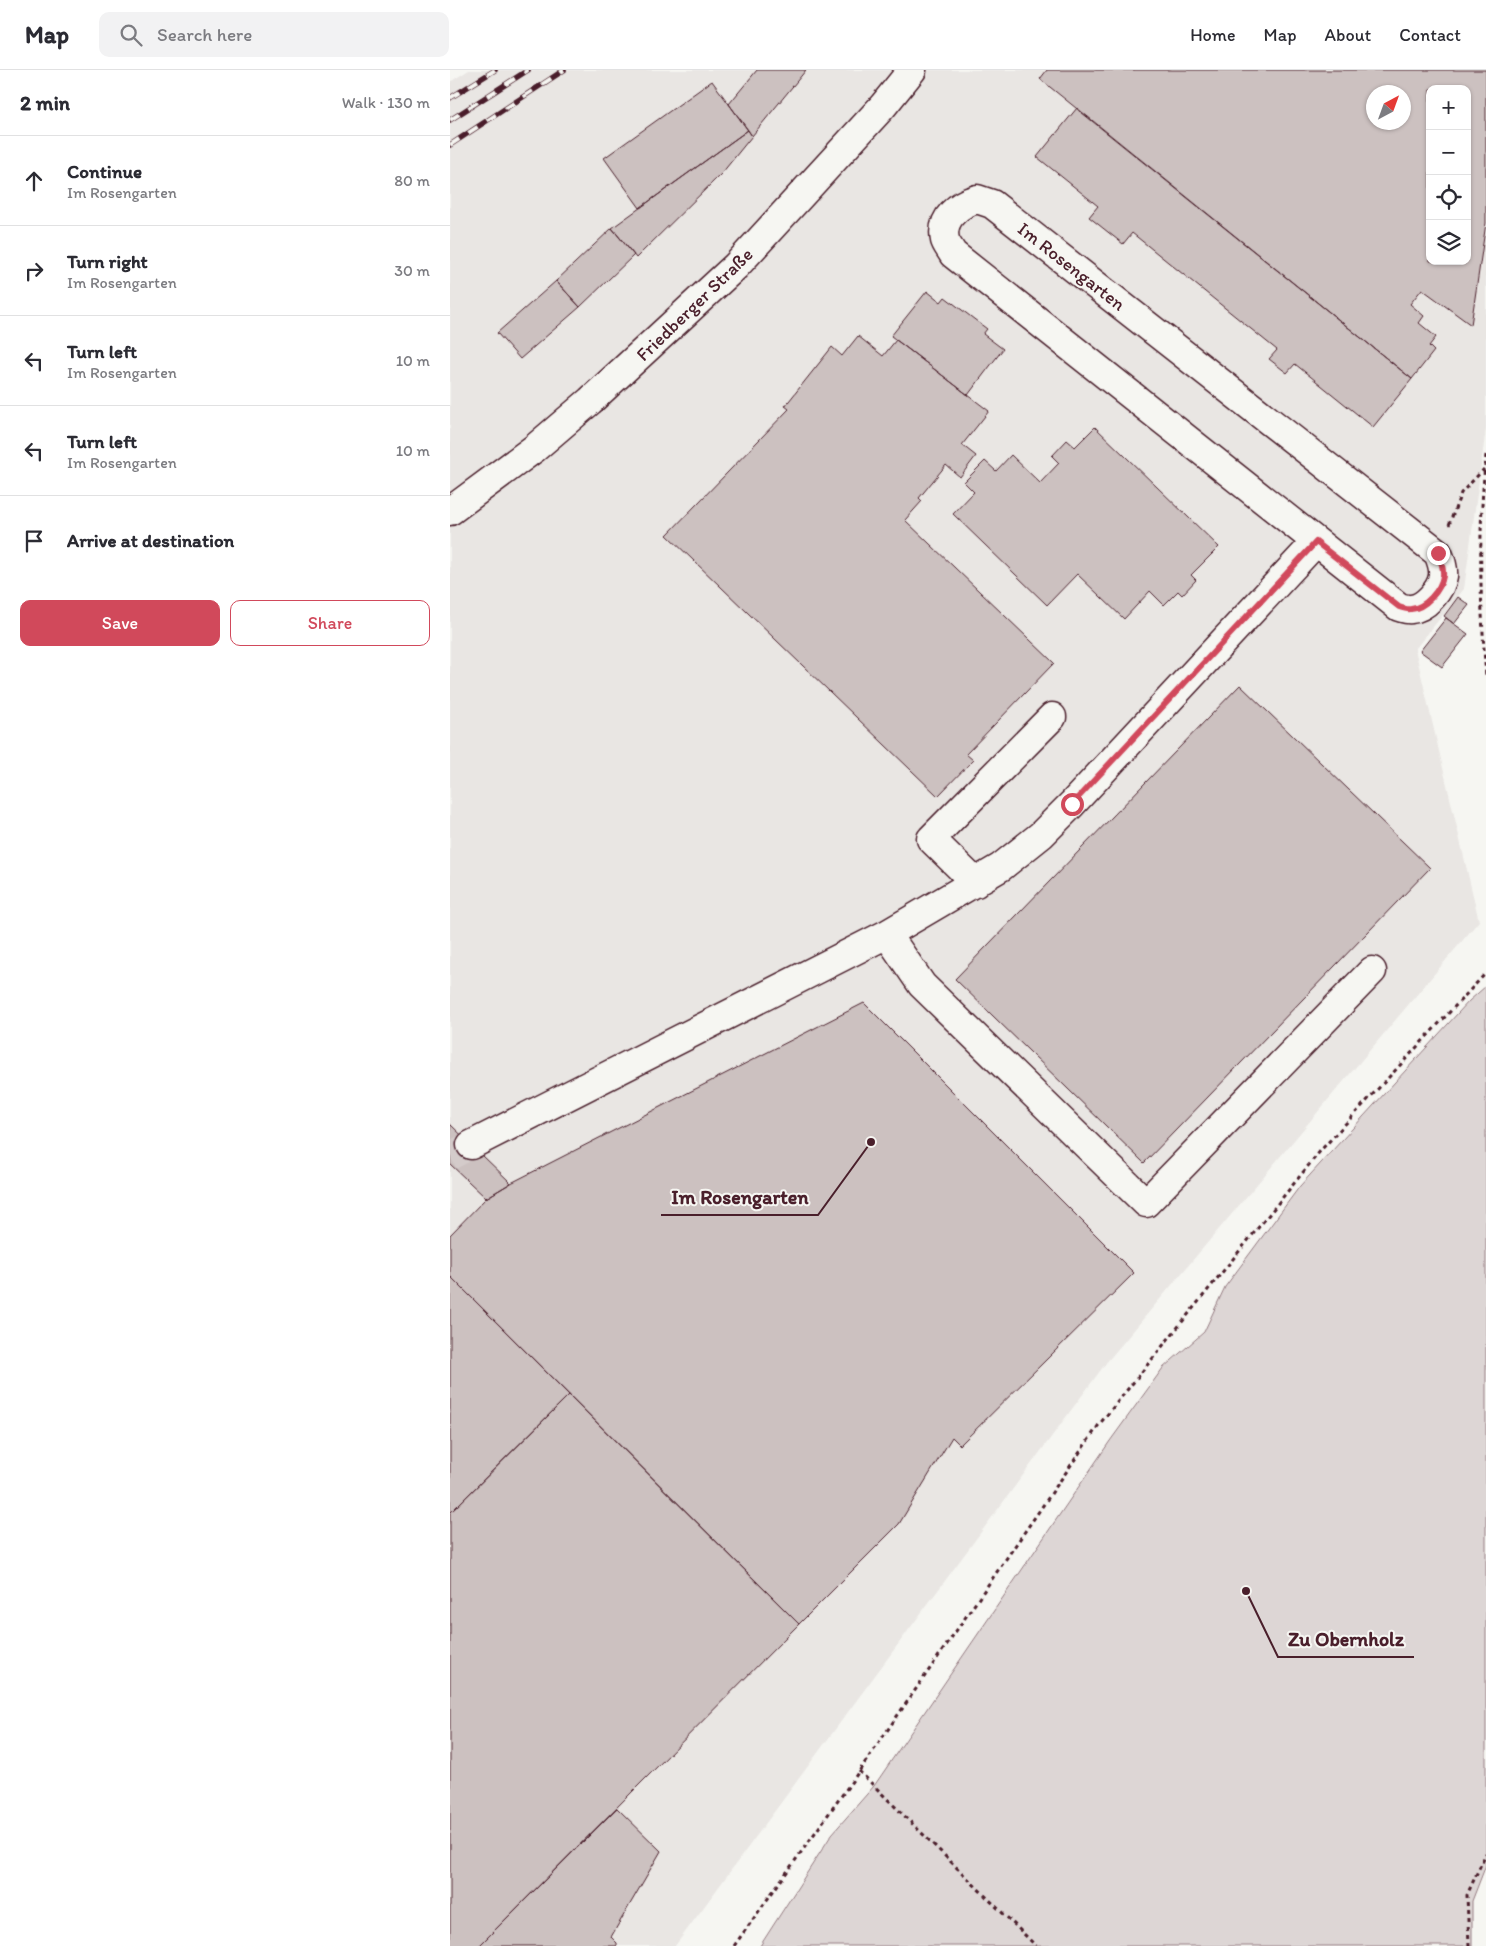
<!DOCTYPE html>
<meta charset="utf-8">
<style>
body{margin:0;font-family:Itim,sans-serif;background:#f2f2f3;color:#2b2b33}
.controls{position:absolute;right:15px;top:15px;display:grid;overflow:hidden;border-radius:10px;box-shadow:0 1px 4px #0004}
.controls button{width:45px;height:45px;display:grid;place-items:center;padding:0;border:0;border-bottom:1px solid #e1e1e2;background:#fff;color:#2b2b33;font:25px sans-serif}
.compass{position:absolute;left:916px;top:15px;width:45px;height:45px;border-radius:50%;background:#fff;box-shadow:0 1px 4px #0004;rotate:41deg}
.stop{position:absolute;width:15px;height:15px;margin:-11px;border:4px solid #d1495b;border-radius:50%;background:#fff}
.stop.end{background:#d1495b;border-color:#fff;box-shadow:0 1px 5px #0008}
.list{margin:0;padding:0;list-style:none}
h2{display:flex;justify-content:space-between;align-items:center;height:65px;margin:0;padding:0 20px;font-size:21px}
h2 small{font-size:16px;font-weight:400;color:#7c7c81}
.list li{display:grid;grid-template-columns:32px 1fr auto;gap:15px;align-items:center;box-sizing:border-box;height:90px;padding:0 20px;border-top:1px solid #e1e1e2}
.list b{display:block;font-size:19px;white-space:nowrap}
.list p{margin:0;font-size:16px;white-space:nowrap;color:#7c7c81}
.list em{font-size:16px;font-style:normal;color:#7c7c81}
.actions{display:flex;gap:10px;padding:15px 20px}
.actions a{flex:1;padding:11px 0;border:1px solid #d1495b;border-radius:10px;text-align:center;font-size:18px;color:#d1495b}
.actions .main{background:#d1495b;color:#fff}
.icon{flex:none;width:28px;height:28px;fill:none;stroke:currentColor;stroke-width:2;stroke-linecap:round;stroke-linejoin:round}
.map{position:relative;flex:none;width:1036px;height:1876px;overflow:hidden}
header{display:flex;align-items:center;gap:30px;box-sizing:border-box;height:70px;padding:0 25px;background:#fff;border-bottom:1px solid #e1e1e2}
header strong{font-size:24px}
nav{display:flex;gap:28px;margin-inline-start:auto;font-size:18px}
.search{width:350px;height:45px;background:#f2f2f3;display:flex;align-items:center;gap:12px;box-sizing:border-box;padding:0 18px;border-radius:10px;color:#7c7c81;font-size:19px}
main{display:flex}
aside{flex:1;background:#fff}
.map>svg:first-child{display:block}
.built{fill:#e9e6e3;fill-rule:evenodd}
.green{fill:#ddd6d5;stroke:#947a80}
.building{fill:#ccc1c0;stroke:#4a1f2b;fill-rule:evenodd}
.lines{fill:none;stroke-linecap:round;stroke-linejoin:round}
.minor-tunnel{stroke:#d4cbca;stroke-width:28;stroke-dasharray:28 14;stroke-linecap:butt}
.minor-casing{stroke:#4a1f2b;stroke-width:31}
.path{stroke:#4a1f2b;stroke-width:3;stroke-dasharray:4 4;stroke-linecap:butt}
.minor{stroke:#f6f6f2;stroke-width:28}
.rail-casing{stroke:#4a1f2b;stroke-width:5.5}
.rail{stroke:#f6f6f2;stroke-width:4;stroke-dasharray:11;stroke-linecap:butt}
.route{stroke:#d1495b;stroke-width:6}
.labels{text-anchor:middle;stroke-width:4;stroke-linejoin:round;paint-order:stroke}
.street-label{font-size:19px;fill:#4a1f2b;stroke:#f6f6f2}
.leader{fill:none;stroke:#4a1f2b;stroke-width:2}
.callout-dot{fill:#4a1f2b;stroke:#f6f6f2;stroke-width:2}
.callout-label{font-size:20px;text-anchor:middle;font-weight:bold;fill:#4a1f2b;stroke:#f6f6f2;stroke-width:4;stroke-linejoin:round;paint-order:stroke}
</style>
<header>
<strong>Map</strong>
<div class="search"><svg class="icon" aria-label="search" viewBox="0 0 24 24"><circle cx="10" cy="10" r="6"/><path d="M15 15l6 6"/></svg>Search here</div>
<nav><a>Home</a><a>Map</a><a>About</a><a>Contact</a></nav>
</header>
<main>
<aside>
<h2>2 min<small>Walk · 130 m</small></h2>
<ul class="list">
<li><svg class="icon" aria-label="ahead" viewBox="0 0 24 24"><path d="M12 20V5M6 11l6-6 6 6"/></svg><div><b>Continue</b><p>Im Rosengarten</p></div><em>80 m</em></li>
<li><svg class="icon" aria-label="right" viewBox="0 0 24 24"><path d="M7 20v-9h11M14 6l5 5-5 5"/></svg><div><b>Turn right</b><p>Im Rosengarten</p></div><em>30 m</em></li>
<li><svg class="icon" aria-label="left" viewBox="0 0 24 24"><path d="M17 20v-9H6M10 6l-5 5 5 5"/></svg><div><b>Turn left</b><p>Im Rosengarten</p></div><em>10 m</em></li>
<li><svg class="icon" aria-label="left" viewBox="0 0 24 24"><path d="M17 20v-9H6M10 6l-5 5 5 5"/></svg><div><b>Turn left</b><p>Im Rosengarten</p></div><em>10 m</em></li>
<li><svg class="icon" aria-label="arrive" viewBox="0 0 24 24"><path d="M6 21V4h12l-3 4 3 4H6"/></svg><div><b>Arrive at destination</b></div></li>
</ul>
<div class="actions"><a class="main">Save</a><a>Share</a></div>
</aside>
<div class="map">
<svg width="1036" height="1876" viewBox="0 0 1036 1876">
<rect width="100%" height="100%" fill="#f6f6f2"/>
<filter id="ink" filterUnits="userSpaceOnUse"><feTurbulence type="fractalNoise" baseFrequency=".02" numOctaves="2"/><feDisplacementMap in="SourceGraphic" scale="10" xChannelSelector="R" yChannelSelector="G"/><feConvolveMatrix kernelMatrix="1 2 1 2 8 2 1 2 1" color-interpolation-filters="sRGB"/></filter>
<g filter="url(#ink)">
<!-- built -->
<path class="built" d="M19,0H1036V359L1014,519L965,579L1029,851L656,1293L225,1876H0V12ZM980,19H1017V191H980ZM924,22H954V52H924Z"/>
<!-- green -->
<path class="green" d="M1036,916V1795L1022,1831V1876H310L382,1764L424,1716L660,1371L713,1298L754,1262L775,1217L850,1116L1019,931Z"/>
<!-- building -->
<path class="building" d="M307,0H356L302,66L279,34Z
M597,0H1036V153L1021,255L972,219L960,234L974,246L969,253L986,267L979,276L984,281L962,309L590,9ZM980,19H1017V191H980ZM924,22H954V52H924Z
M262,11L298,60L190,138L154,88Z
M627,38L962,309L923,357L845,294L837,303L819,289L827,280L682,163L673,174L639,147L648,136L587,87Z
M298,60L302,66L272,103L186,188L162,158Z
M162,158L184,185L130,237L106,211Z
M106,211L130,237L70,289L47,263Z
M477,221L491,232L495,227L537,259L533,264L553,279L518,325L441,266Z
M408,266L433,286L446,270L539,341L512,375L526,386L510,407L496,395L469,428L472,431L455,450L604,593L516,684L523,690L488,726L217,465L339,339L335,336L382,277L392,286Z
M645,357L769,477L741,505L746,510L732,525L728,521L714,535L700,521L674,549L627,504L597,535L503,444L524,422L514,412L535,391L546,401L561,385L590,413L609,393L602,386L617,370L625,377Z
M1008,527L1019,535L1004,554L994,546Z
M996,548L1018,564L992,597L970,581Z
M790,615L980,798L694,1093L505,909Z
M414,933L684,1203L510,1375L502,1367L449,1454L349,1554L0,1206V1165L36,1128L61,1113Z
M0,1054L61,1113L36,1128L0,1094Z
M0,1206L119,1325L0,1443Z
M119,1325L349,1554L29,1876H0V1443Z
M167,1738L211,1781L161,1867L167,1873V1876H29Z"/>
<g class="lines">
<!-- minor-tunnel -->
<path class="minor-tunnel" d="M0,1086L21,1075"/>
<!-- minor casing -->
<g class="minor-casing">
<path id="minor" d="M527,129L542,134L988,483C991,490 994,498 993,506C991,520 975,538 961,539C958,540 953,538 949,537L503,184C501,180 496,174 495,170C490,148 509,134 527,129Z
M0,441L85,378L140,331L286,196L433,36L462,0
M526,813L481,769L602,647
M437,864L472,915L696,1133L922,901
M21,1075L437,864L551,797L591,765L622,734L866,472"/>
</g>
<!-- path -->
<path class="path" d="M1036,385C1028,459 1030,532 1036,606
M999,455L1011,423L1034,399
M409,1701L586,1876
M284,1876L405,1707L648,1356L871,1080L1036,903
M1019,1876L1017,1825L1036,1783"/>
<!-- minor -->
<use href="#minor" class="minor"/>
<!-- rail casing -->
<g class="rail-casing">
<path id="rail" d="M0,28L45,0
M0,50L78,0
M0,75L114,0"/>
</g>
<!-- rail -->
<use href="#rail" class="rail"/>
</g>
</g>
<g class="lines" filter="url(#ink)">
<!-- route -->
<path class="route" d="M622,734L866,472L949,537C952,538 958,540 961,539C975,538 991,520 993,506C994,498 991,491 988,483"/>
</g>
<g class="labels">
<!-- street labels -->
<g class="street-label">
<text transform="translate(622 196) rotate(38)" y="7">Im Rosengarten</text>
<text transform="translate(244 234) rotate(-44)" y="7">Friedberger Straße</text>
</g>
</g>
<!-- callouts -->
<path class="leader" d="M421 1072L368 1145H211M796 1521L828 1587H964"/>
<g class="callout-dot">
<circle cx="421" cy="1072" r="5"/>
<circle cx="796" cy="1521" r="5"/>
</g>
<g class="callout-label">
<text x="290" y="1134">Im Rosengarten</text>
<text x="896" y="1576">Zu Obernholz</text>
</g>
</svg>
<div class="controls">
<button>+</button>
<button>−</button>
<button><svg class="icon" aria-label="locate" viewBox="0 0 24 24"><circle cx="12" cy="12" r="6"/><path d="M12 2v4M12 18v4M2 12h4M18 12h4"/></svg></button>
<button><svg class="icon" aria-label="layers" viewBox="0 0 24 24"><path d="M12 4l9 5-9 5-9-5zM3 14l9 5 9-5"/></svg></button>
</div>
<svg class="compass" viewBox="-18 -18 36 36"><path d="M0-13l5 13h-10z" fill="#e53935"/><path d="M0 13l5-13h-10z" fill="#7c7c81"/></svg>
<div class="stop" style="left:622px;top:734px"></div>
<div class="stop end" style="left:988px;top:483px"></div>
</div>
</main>
